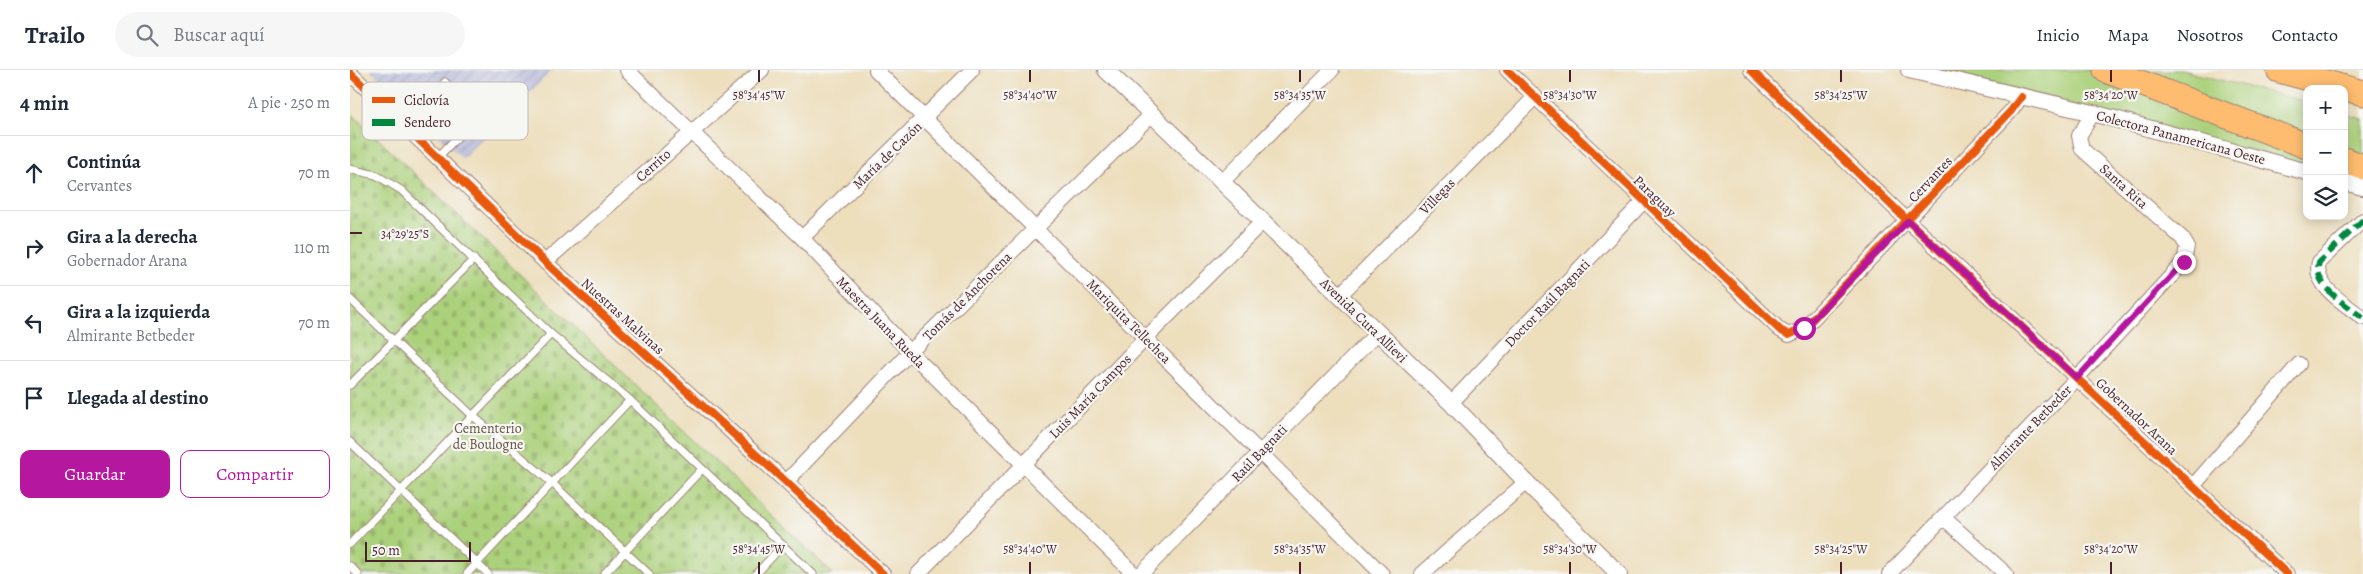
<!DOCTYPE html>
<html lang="es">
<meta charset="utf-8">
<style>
body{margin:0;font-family:Alegreya,serif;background:#f6f6f7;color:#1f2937}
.controls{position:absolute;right:15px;top:15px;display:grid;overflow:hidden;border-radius:10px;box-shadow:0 2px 12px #0003}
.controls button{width:45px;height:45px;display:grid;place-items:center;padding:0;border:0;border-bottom:1px solid #e0e1e3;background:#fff;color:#1f2937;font:25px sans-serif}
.scale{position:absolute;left:15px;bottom:12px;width:106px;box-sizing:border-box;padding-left:5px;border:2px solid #4a1f2b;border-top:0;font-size:14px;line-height:18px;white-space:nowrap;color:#4a1f2b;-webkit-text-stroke:4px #f6f6f2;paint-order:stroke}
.stop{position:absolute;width:15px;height:15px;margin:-11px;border:4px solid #b5179e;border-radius:50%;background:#fff}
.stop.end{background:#b5179e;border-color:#fff;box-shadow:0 1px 5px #0008}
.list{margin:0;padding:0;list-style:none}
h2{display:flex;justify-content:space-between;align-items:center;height:65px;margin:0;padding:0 20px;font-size:21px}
h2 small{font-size:16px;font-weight:400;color:#747a83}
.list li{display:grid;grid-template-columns:32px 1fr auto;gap:15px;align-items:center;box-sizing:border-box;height:75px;padding:0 20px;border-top:1px solid #e0e1e3}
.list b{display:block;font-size:19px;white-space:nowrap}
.list p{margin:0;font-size:16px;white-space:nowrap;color:#747a83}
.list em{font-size:16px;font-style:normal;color:#747a83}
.actions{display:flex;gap:10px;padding:15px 20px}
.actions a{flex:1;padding:11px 0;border:1px solid #b5179e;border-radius:10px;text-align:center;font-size:18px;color:#b5179e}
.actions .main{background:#b5179e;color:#fff}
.icon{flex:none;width:28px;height:28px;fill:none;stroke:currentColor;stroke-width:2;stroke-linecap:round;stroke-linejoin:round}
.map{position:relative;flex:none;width:2013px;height:504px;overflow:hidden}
header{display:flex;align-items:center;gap:30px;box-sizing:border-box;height:70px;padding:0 25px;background:#fff;border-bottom:1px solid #e0e1e3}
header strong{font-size:24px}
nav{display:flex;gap:28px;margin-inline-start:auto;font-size:18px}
.search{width:350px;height:45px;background:#f6f6f7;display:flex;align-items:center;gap:12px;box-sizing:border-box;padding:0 18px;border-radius:28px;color:#747a83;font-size:19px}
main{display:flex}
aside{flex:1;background:#fff}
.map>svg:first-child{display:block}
.industrial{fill:url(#industrial-furrows)}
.green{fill:#acd17b;stroke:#7b7853}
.cemetery{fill:url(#cemetery-stones);stroke:#7b7853}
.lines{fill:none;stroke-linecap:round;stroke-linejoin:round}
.service-casing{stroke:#9c7e74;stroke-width:9}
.minor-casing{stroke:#9c7e74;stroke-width:16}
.tertiary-casing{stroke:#9c7e74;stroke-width:18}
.motorway-casing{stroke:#9c7e74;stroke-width:27}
.service{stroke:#fff;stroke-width:7}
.minor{stroke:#fff;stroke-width:14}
.tertiary{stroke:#fff;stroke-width:16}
.motorway{stroke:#fdbc70;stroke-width:25}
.quiet{stroke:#00873e;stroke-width:6;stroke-dasharray:12 6;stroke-linecap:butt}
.cycleway-casing{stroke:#f6f6f2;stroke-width:11}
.cycleway{stroke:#e8590c;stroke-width:8}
.route{stroke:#b5179e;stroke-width:6}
.ticks{fill:none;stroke:#4a1f2b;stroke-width:2}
.labels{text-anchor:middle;stroke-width:4.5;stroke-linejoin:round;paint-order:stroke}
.street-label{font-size:14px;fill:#4a1f2b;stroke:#f6f6f2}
.park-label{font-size:14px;fill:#675443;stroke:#f6f6f2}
.key{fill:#f6f6f2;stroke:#c2b6b6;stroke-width:1}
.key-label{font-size:14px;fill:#4a1f2b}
.ticks-label{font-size:12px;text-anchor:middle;fill:#4a1f2b;stroke:#f6f6f2;stroke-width:4.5;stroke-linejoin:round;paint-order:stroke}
</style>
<header>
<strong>Trailo</strong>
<div class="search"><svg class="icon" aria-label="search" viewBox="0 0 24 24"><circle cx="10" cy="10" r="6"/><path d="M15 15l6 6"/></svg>Buscar aquí</div>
<nav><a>Inicio</a><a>Mapa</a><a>Nosotros</a><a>Contacto</a></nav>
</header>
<main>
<aside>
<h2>4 min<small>A pie · 250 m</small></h2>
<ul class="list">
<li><svg class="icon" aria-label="ahead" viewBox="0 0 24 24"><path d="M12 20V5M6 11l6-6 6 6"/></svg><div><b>Continúa</b><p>Cervantes</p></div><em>70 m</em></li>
<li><svg class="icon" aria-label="right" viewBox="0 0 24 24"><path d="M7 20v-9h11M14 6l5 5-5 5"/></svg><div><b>Gira a la derecha</b><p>Gobernador Arana</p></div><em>110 m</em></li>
<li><svg class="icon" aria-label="left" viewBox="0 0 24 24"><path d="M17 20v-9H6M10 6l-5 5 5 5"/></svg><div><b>Gira a la izquierda</b><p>Almirante Betbeder</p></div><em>70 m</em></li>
<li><svg class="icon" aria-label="arrive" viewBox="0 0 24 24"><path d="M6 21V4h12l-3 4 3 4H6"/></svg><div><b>Llegada al destino</b></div></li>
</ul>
<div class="actions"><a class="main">Guardar</a><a>Compartir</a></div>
</aside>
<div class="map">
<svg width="2013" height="504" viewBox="0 0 2013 504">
<defs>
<pattern id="industrial-furrows" width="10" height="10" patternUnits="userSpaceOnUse" patternTransform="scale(1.25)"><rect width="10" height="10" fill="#c0c2dd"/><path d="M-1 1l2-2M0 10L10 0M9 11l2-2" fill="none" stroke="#a6a6be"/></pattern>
<pattern id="cemetery-stones" width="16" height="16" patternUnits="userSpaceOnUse" patternTransform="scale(1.25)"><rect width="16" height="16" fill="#acd17b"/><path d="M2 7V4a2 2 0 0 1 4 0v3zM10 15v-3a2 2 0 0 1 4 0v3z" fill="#96b36a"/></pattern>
</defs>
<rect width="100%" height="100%" fill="#f6f6f2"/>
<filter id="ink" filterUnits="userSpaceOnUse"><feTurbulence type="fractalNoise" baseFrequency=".02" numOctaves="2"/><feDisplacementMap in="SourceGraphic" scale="10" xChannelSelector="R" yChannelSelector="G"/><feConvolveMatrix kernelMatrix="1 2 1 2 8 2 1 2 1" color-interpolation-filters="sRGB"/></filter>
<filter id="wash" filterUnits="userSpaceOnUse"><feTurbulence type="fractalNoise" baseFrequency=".0096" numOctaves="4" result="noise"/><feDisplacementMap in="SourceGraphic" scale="20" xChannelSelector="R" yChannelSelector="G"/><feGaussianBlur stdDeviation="1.12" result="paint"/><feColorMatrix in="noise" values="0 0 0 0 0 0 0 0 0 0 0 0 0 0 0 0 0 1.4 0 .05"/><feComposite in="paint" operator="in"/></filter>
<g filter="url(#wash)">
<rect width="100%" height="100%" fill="#eddebc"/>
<!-- industrial -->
<path class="industrial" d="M20,0H203L112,88Z"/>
<!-- green -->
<path class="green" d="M1582,0H1739L1957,86V95Z
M1779,0H1831L1957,32V68Z
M1994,44L2013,49V89L1994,82Z"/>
<!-- cemetery -->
<path class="cemetery" d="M0,42L483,504H0Z"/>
</g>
<g filter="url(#ink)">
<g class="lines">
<!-- service casing -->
<g class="service-casing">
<path id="service" d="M88,87L116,58L119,38L95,12
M0,99L26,105L51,120L201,264L280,330L463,504
M0,229L123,346L202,413L299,504
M0,315L124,189
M0,372L138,504
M0,474L201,264
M0,496L8,504
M117,504L280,330
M254,504L352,399
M406,504L433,475"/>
</g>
<!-- minor casing -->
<g class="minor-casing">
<path id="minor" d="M277,0L452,168L560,282L784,504
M526,0L1032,504
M1157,0L1430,260L1439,265L1454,258L1661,41L1671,27
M1401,0L1558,151L1937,504
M0,3L195,192L436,412L533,504
M873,111L982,0
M2013,150L1969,192C1962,216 1997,235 2013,248
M452,168L622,0
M195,192L412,0
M989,226L1185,27
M1101,333L1293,132
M436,412L560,282L802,44
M1844,415L1949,294
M1594,448L1656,504
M568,504L796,268L913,151
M791,504L1027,263
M1072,504L1176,412
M1539,504L1727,308L1834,192L1837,176L1832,168L1732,79L1729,66L1743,43"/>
</g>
<!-- tertiary casing -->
<g class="tertiary-casing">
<path id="tertiary" d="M756,0L1101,333L1176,412L1269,504
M1559,0L1743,43L1957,102
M1994,112L2013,117"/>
</g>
<!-- motorway casing -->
<g class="motorway-casing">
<path id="motorway" d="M1756,0L1957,76
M1929,0L2013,23
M1994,90L2013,97"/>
</g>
<!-- service -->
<use href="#service" class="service"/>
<!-- minor -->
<use href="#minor" class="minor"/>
<!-- tertiary -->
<use href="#tertiary" class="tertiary"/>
<!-- motorway -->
<use href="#motorway" class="motorway"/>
<!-- quiet -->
<path class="quiet" d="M2013,150L1969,192C1962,216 1997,235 2013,248"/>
<!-- cycleway casing -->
<g class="cycleway-casing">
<path id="cycleway" d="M1157,0L1430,260L1439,265L1454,258L1661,41L1671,27
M1401,0L1558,151L1937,504
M0,3L195,192L436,412L533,504"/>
</g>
<!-- cycleway -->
<use href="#cycleway" class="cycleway"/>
</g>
</g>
<g class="lines" filter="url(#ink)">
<!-- route -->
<path class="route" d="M1454,258L1558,151L1727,308L1834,192"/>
</g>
<!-- ticks -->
<path class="ticks" d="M409,0V12M680,0V12M950,0V12M1220,0V12M1491,0V12M1761,0V12M0,163H12M409,492V504M680,492V504M950,492V504M1220,492V504M1491,492V504M1761,492V504"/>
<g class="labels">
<!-- street labels -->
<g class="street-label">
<text transform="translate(1831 67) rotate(15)" y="5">Colectora Panamericana Oeste</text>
<text transform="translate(537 85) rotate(-44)" y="5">María de Cazón</text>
<text transform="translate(303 95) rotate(-42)" y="5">Cerrito</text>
<text transform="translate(1580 109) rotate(-47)" y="5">Cervantes</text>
<text transform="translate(1774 116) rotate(42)" y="5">Santa Rita</text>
<text transform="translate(1087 126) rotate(-46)" y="5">Villegas</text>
<text transform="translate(1305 126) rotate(44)" y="5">Paraguay</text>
<text transform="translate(617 226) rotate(-45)" y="5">Tomás de Anchorena</text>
<text transform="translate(1197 233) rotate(-46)" y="5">Doctor Raúl Bagnati</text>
<text transform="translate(273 246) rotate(42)" y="5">Nuestras Malvinas</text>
<text transform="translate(1014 250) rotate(44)" y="5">Avenida Cura Allievi</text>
<text transform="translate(779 251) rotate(45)" y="5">Mariquita Tellechea</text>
<text transform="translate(531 252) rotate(46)" y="5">Maestra Juana Rueda</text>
<text transform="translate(740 326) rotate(-46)" y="5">Luis María Campos</text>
<text transform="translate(1787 346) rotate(43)" y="5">Gobernador Arana</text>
<text transform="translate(1680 357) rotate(-46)" y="5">Almirante Betbeder</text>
<text transform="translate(909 383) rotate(-46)" y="5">Raúl Bagnati</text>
</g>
<!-- park labels -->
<g class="park-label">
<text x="138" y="363">Cementerio<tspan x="138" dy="16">de Boulogne</tspan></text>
</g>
</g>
<!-- legend -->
<rect x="12" y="12" width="166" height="58" rx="8" class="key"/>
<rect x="22" y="27" width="23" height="6" fill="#e8590c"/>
<rect x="22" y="49" width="23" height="7" fill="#00873e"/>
<g class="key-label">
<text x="54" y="35">Ciclovía</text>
<text x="54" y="57">Sendero</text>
</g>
<g class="ticks-label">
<text x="409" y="29">58°34'45"W</text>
<text x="680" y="29">58°34'40"W</text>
<text x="950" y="29">58°34'35"W</text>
<text x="1220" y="29">58°34'30"W</text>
<text x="1491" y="29">58°34'25"W</text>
<text x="1761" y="29">58°34'20"W</text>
<text x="55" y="168">34°29'25"S</text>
<text x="409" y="483">58°34'45"W</text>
<text x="680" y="483">58°34'40"W</text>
<text x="950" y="483">58°34'35"W</text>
<text x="1220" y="483">58°34'30"W</text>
<text x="1491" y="483">58°34'25"W</text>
<text x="1761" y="483">58°34'20"W</text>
</g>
</svg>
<div class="controls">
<button>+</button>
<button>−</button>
<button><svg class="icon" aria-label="layers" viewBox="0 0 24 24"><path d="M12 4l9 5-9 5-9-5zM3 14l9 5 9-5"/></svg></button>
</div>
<div class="scale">50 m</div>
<div class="stop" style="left:1454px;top:258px"></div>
<div class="stop end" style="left:1834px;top:192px"></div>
</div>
</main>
